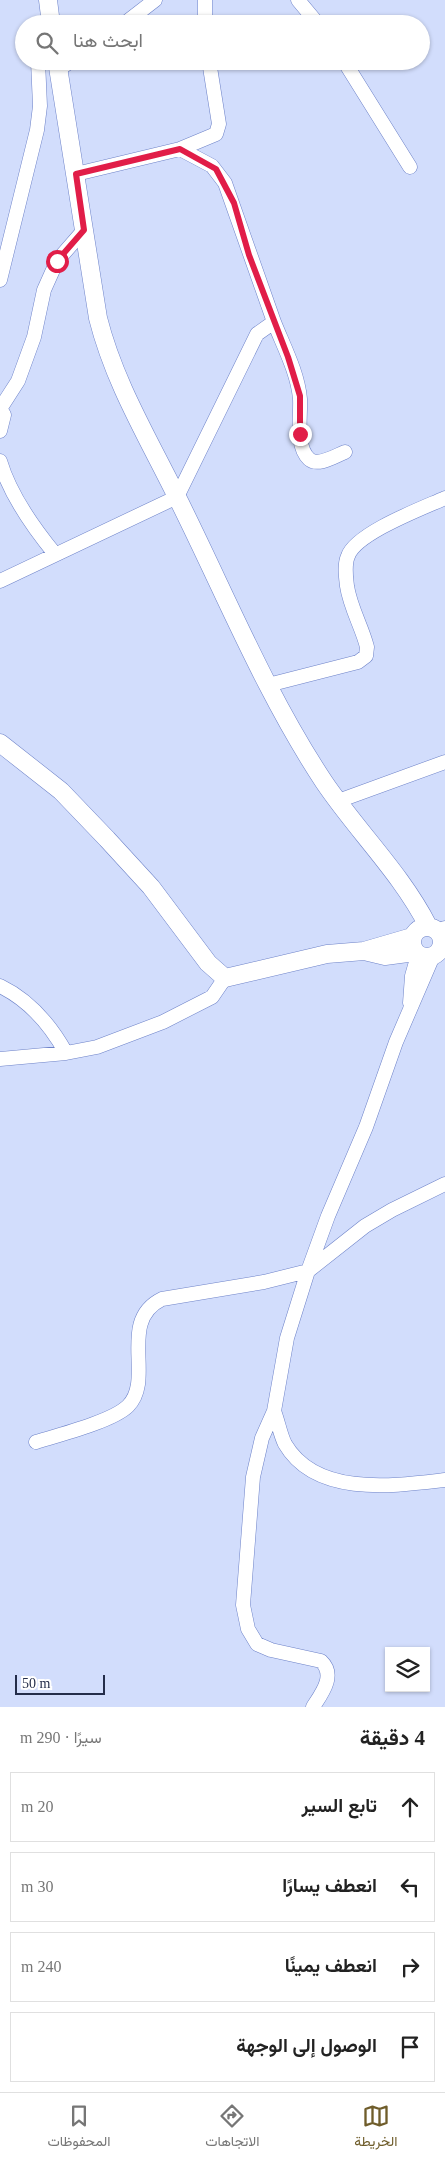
<!DOCTYPE html>
<html lang="ar">
<meta charset="utf-8">
<style>
body{margin:0;font-family:"Times New Roman",Vazirmatn,serif;background:#f2f2f2;color:#222;direction:rtl}
.controls{position:absolute;right:15px;bottom:15px;display:grid;overflow:hidden;border-radius:0px;box-shadow:0 1px 4px #0004}
.controls button{width:45px;height:45px;display:grid;place-items:center;padding:0;border:0;border-bottom:1px solid #e0e0e0;background:#fff;color:#222;font:25px sans-serif}
.scale{position:absolute;left:15px;bottom:12px;width:90px;box-sizing:border-box;padding-left:5px;border:2px solid #242d4a;border-top:0;font-size:14px;line-height:18px;white-space:nowrap;color:#242d4a;-webkit-text-stroke:4px #fff;paint-order:stroke}
.stop{position:absolute;width:15px;height:15px;margin:-11px;border:4px solid #e11d48;border-radius:50%;background:#fff}
.stop.end{background:#e11d48;border-color:#fff;box-shadow:0 1px 5px #0008}
.list{margin:0;padding:0;list-style:none}
h2{display:flex;justify-content:space-between;align-items:center;height:65px;margin:0;padding:0 20px;font-size:21px}
h2 small{font-size:16px;font-weight:400;color:#767676}
.list li{display:grid;grid-template-columns:32px 1fr auto;gap:15px;align-items:center;box-sizing:border-box;height:70px;margin:0 10px 10px;padding:0 10px;border:1px solid #e0e0e0;border-radius:0px}
.list b{display:block;font-size:19px;white-space:nowrap}
.list em{font-size:16px;font-style:normal;color:#767676}
.icon{flex:none;width:28px;height:28px;fill:none;stroke:currentColor;stroke-width:2;stroke-linecap:round;stroke-linejoin:round}
.map{position:relative;flex:none;width:445px;height:1707px;overflow:hidden;direction:ltr}
.search{position:absolute;background:#fff;box-shadow:0 1px 4px #0004;left:15px;right:15px;top:15px;height:55px;display:flex;align-items:center;gap:12px;box-sizing:border-box;padding:0 18px;border-radius:28px;color:#767676;font-size:19px}
.sheet{height:385px;background:#fff}
nav{display:flex;justify-content:space-around;align-items:center;box-sizing:border-box;height:70px;border-top:1px solid #e0e0e0;background:#fff;font-size:14px;color:#767676}
nav a{display:grid;justify-items:center;gap:2px}
nav .on{color:#6f5d2b}
.map>svg:first-child{display:block}
.lines{fill:none;stroke-linecap:round;stroke-linejoin:round}
.minor-casing{stroke:#6d82c8;stroke-width:15}
.tertiary-casing{stroke:#6d82c8;stroke-width:19}
.minor{stroke:#fff;stroke-width:14}
.tertiary{stroke:#fff;stroke-width:18}
.route{stroke:#e11d48;stroke-width:6}
</style>
<div class="map">
<svg width="445" height="1707" viewBox="0 0 445 1707">
<rect width="100%" height="100%" fill="#d2ddfc"/>
<g class="lines">
<!-- minor casing -->
<g class="minor-casing">
<path id="minor" d="M205,0V24
M298,0L318,24
M124,24L155,0
M344,61L410,167
M58,70L71,61
M180,149L212,166L225,183L274,322
M76,174L180,149L216,134L219,124L209,61
M0,280L37,130L40,106L38,61
M0,408L4,415L0,431
M0,409L18,381L34,337L44,290L57,261L84,230
M0,461C10,495 32,526 55,554
M0,581L177,497L257,334L274,322C283,345 298,373 300,399C301,416 295,446 309,459C318,467 335,456 345,452
M268,685L358,662L366,656L367,647C362,627 350,607 347,586C346,577 344,565 348,556C356,533 423,508 445,498
M338,801L445,762
M438,931L445,928
M443,944L445,943
M0,986C29,1000 51,1026 66,1053
M410,1003L412,976L418,955
M0,1059L66,1053L97,1047L163,1022L212,997L225,978
M274,1411C278,1421 280,1434 285,1444C316,1497 393,1486 445,1480
M36,1442C59,1435 113,1421 128,1406C155,1379 117,1321 162,1299L264,1282L308,1271L365,1226L392,1210L445,1184
M313,1707C322,1693 336,1675 321,1661L271,1650L257,1644L248,1629L243,1605L253,1477L262,1438L274,1411L287,1338L308,1271L328,1216L366,1127L396,1042L433,956"/>
</g>
<!-- tertiary casing -->
<g class="tertiary-casing">
<path id="tertiary" d="M48,0L51,24
M57,61L98,318C114,382 148,438 177,497C225,593 265,693 324,782C357,831 401,873 428,926
M0,743L61,791L107,839L151,887L208,963L225,978L327,954L364,951L385,956L415,952
M412 942a15 15 0 1 1 30 0a15 15 0 1 1-30 0Z
M364,951L412,937"/>
</g>
<!-- minor -->
<use href="#minor" class="minor"/>
<!-- tertiary -->
<use href="#tertiary" class="tertiary"/>
</g>
<g class="lines">
<!-- route -->
<path class="route" d="M57,261L84,230L76,174L180,149L216,169L234,203L249,255L288,357L300,396V434"/>
</g>
</svg>
<div class="controls">
<button><svg class="icon" aria-label="layers" viewBox="0 0 24 24"><path d="M12 4l9 5-9 5-9-5zM3 14l9 5 9-5"/></svg></button>
</div>
<div class="scale">50 m</div>
<div class="stop" style="left:57px;top:261px"></div>
<div class="stop end" style="left:300px;top:434px"></div>
<div class="search"><svg class="icon" aria-label="search" viewBox="0 0 24 24"><circle cx="10" cy="10" r="6"/><path d="M15 15l6 6"/></svg>ابحث هنا</div>
</div>
<section class="sheet">
<h2>4 دقيقة<small>سيرًا · 290 m</small></h2>
<ul class="list">
<li><svg class="icon" aria-label="ahead" viewBox="0 0 24 24"><path d="M12 20V5M6 11l6-6 6 6"/></svg><div><b>تابع السير</b></div><em>20 m</em></li>
<li><svg class="icon" aria-label="left" viewBox="0 0 24 24"><path d="M17 20v-9H6M10 6l-5 5 5 5"/></svg><div><b>انعطف يسارًا</b></div><em>30 m</em></li>
<li><svg class="icon" aria-label="right" viewBox="0 0 24 24"><path d="M7 20v-9h11M14 6l5 5-5 5"/></svg><div><b>انعطف يمينًا</b></div><em>240 m</em></li>
<li><svg class="icon" aria-label="arrive" viewBox="0 0 24 24"><path d="M6 21V4h12l-3 4 3 4H6"/></svg><div><b>الوصول إلى الوجهة</b></div></li>
</ul>
</section>
<nav>
<a class="on"><svg class="icon" aria-label="map" viewBox="0 0 24 24"><path d="M3 6l6-2 6 2 6-2v14l-6 2-6-2-6 2zM9 4v14M15 6v14"/></svg>الخريطة</a>
<a><svg class="icon" aria-label="directions" viewBox="0 0 24 24"><path d="M12 3l9 9-9 9-9-9zM9 14v-3h6M13 9l2 2-2 2"/></svg>الاتجاهات</a>
<a><svg class="icon" aria-label="saved" viewBox="0 0 24 24"><path d="M7 4h10v16l-5-4-5 4z"/></svg>المحفوظات</a>
</nav>
